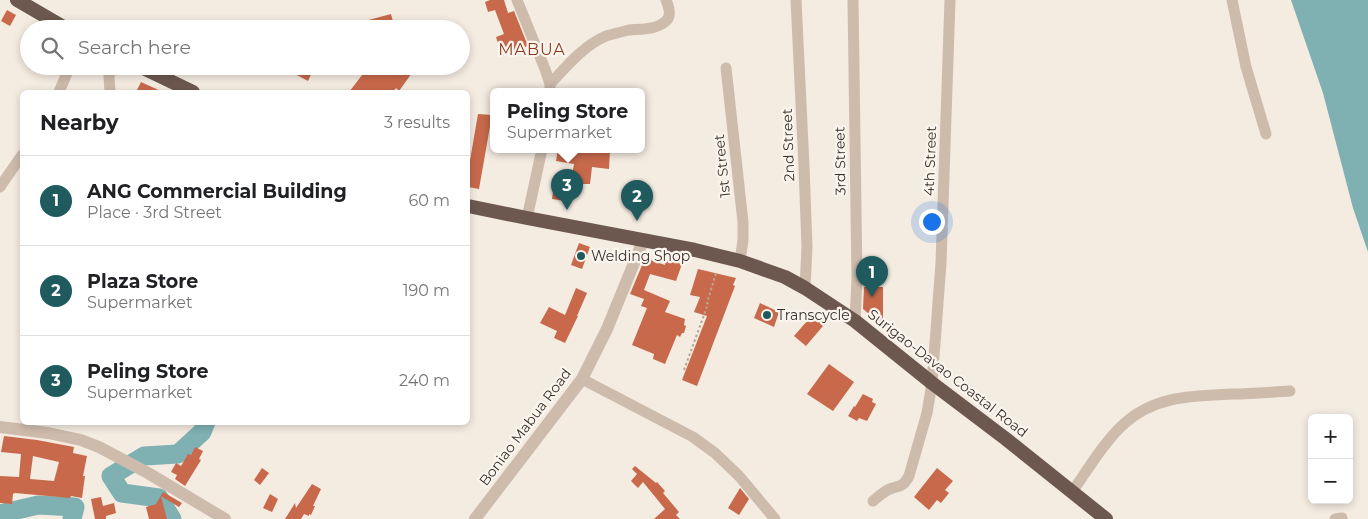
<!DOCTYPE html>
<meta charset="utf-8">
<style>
body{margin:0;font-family:Montserrat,sans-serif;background:#f2f2f2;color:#202124}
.controls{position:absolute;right:15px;bottom:15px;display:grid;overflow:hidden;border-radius:8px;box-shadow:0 2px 8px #0003}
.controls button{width:45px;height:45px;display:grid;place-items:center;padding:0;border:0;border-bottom:1px solid #e0e0e0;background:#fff;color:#202124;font:25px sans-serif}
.you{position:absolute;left:931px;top:221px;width:18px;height:18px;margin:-12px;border:4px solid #fff;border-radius:50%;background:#1a73e8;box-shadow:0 0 0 8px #1a73e833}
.badge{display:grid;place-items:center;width:32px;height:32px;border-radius:50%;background:#1f5a5e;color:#fff;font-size:16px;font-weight:700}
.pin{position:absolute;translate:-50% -41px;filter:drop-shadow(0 1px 2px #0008)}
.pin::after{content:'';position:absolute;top:26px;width:18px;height:15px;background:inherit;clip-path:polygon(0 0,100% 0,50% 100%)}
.popup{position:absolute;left:490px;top:88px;width:155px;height:65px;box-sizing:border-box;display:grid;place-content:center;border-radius:8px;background:#fff;filter:drop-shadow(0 1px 4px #0005);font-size:16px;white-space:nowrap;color:#757577}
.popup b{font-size:19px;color:#202124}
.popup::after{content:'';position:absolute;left:50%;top:100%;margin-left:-10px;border:10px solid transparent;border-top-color:#fff}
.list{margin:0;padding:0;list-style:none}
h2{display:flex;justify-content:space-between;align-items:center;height:65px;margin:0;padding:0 20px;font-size:21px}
h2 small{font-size:16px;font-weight:400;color:#757577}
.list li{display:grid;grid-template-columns:32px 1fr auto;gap:15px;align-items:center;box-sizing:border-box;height:90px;padding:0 20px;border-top:1px solid #e0e0e0}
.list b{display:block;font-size:19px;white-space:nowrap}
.list p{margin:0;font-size:16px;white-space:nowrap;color:#757577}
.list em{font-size:16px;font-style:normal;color:#757577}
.icon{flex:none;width:28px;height:28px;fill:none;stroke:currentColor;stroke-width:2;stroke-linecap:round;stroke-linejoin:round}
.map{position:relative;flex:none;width:1368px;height:519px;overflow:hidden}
.search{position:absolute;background:#fff;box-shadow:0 2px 8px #0003;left:20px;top:20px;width:450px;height:55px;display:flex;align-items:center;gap:12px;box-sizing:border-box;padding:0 18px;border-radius:28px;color:#757577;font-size:19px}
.panel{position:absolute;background:#fff;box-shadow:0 2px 8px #0003;left:20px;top:90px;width:450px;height:335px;border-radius:8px}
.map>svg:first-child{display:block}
.water{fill:#7fb0b2}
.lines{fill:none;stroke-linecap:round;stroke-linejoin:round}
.river{stroke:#7fb0b2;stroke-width:19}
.building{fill:#c8694b;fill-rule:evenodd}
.path{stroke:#b9a596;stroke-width:2;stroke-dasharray:2.5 2.5;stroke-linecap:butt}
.minor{stroke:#cdbbac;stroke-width:11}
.tertiary{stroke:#cdbbac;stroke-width:12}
.trunk{stroke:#6c584f;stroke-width:14}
.poi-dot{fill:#1f5a5e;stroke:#fbf5ee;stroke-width:2}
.labels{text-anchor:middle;stroke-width:4.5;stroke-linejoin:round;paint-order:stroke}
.street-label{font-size:14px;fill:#3b302b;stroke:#fbf5ee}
.poi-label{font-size:14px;fill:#3b302b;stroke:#fbf5ee;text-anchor:start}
.quarter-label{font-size:16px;letter-spacing:1px;fill:#8c3b22;stroke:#fbf5ee}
</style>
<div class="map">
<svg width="1368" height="519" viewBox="0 0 1368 519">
<rect width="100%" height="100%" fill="#f4ebe1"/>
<!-- water -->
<path class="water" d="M1291,0H1368V252L1353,208L1323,93Z"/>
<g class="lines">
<!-- river -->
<path class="river" d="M0,514L38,505L75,507L72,519
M172,519L159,498L122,493L111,476L144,456L178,454L202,432L206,422"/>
</g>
<!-- building -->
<path class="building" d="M490,0H504L508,13L514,11L528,46L502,55L496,37L504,34L495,10L488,12L485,2Z
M7,10L16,15L10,26L1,21Z
M391,14L395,29H346V26Z
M280,66H315L308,81Z
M369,66H417L399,91L396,88L393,92H349Z
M141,82L163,92H136Z
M478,114L492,115L479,189L468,187V172Z
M558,149H610L609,169L592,167L590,184H580L579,187L570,186L574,164L556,161Z
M554,184L567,186L565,201L552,199Z
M579,243L590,247L582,269L571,265Z
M645,258L665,265L666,260L682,264L676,281L650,274L644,290L670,301L665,312L685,319L684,325L686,326L684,333H682L680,337L677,335L665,364L653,359L654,354L632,345L647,308L641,306L644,299L630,294Z
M698,269L736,278L733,285L735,286L697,386L682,380L707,316L694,312L700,297L690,295Z
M864,287H883V325L863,309Z
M576,288L587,293L577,316H578L565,343L554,338L557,331L540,323L549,307L565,315Z
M760,303L779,312L774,327L754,318Z
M814,313L824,322L822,325L823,326L806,346L794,336Z
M829,364L854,382L833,411L807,394Z
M863,394L873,399L872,402L876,404L867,421L859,418L857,421L848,416L854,406L855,407Z
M4,436L37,440L74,447L73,453L87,456L83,476H85L82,498L71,496L70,498L15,493L13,494L12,504L0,503V476L19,477L21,454L1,452ZM33,456L59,462L54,481L30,479Z
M195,447L203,451L199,459L201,460L185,486L175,479L177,475L171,472L176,463L181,466L188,454L191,455Z
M635,466L656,483L657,482L665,491L663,493L679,512L676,515L680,519H654L665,509L643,482L638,488L631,481L637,474L632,469Z
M262,468L269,473L260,485L254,480Z
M937,468L953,481L945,490L949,493L941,503L937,500L929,510L914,497Z
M312,484L321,489L313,506H315L311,515L309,514V516L304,514L301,519H285L295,503L296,508Z
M740,488L749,499L739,515L728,508Z
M163,492L182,503L179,507L161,496L167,519H149L146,507L156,504Z
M270,494L278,499L272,512L263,508Z
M101,497L103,506L114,503L116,513L106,516V519H95L91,499Z"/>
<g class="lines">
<!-- path -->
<path class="path" d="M684,370L708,304L707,303L716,273"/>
<!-- minor -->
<path class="minor" d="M517,0L545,69L550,84V90
M796,0L804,166L807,247L805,288
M853,0L857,279L855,321
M1232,0L1246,67L1266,134
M726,68L743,222V240L740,261
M550,84C566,67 584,45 606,36C613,34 621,32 629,30C641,29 656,30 666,21C672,16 669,7 666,0
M59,92L70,66
M110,92L109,76L113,66
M0,187L22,155
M527,218L542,149
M582,379L693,437L715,453L739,476L775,519
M1072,492C1087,471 1106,439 1125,423C1156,395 1195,396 1233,394C1252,394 1271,392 1290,391
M873,501C878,497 884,491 890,489C901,485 903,487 909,476L927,413L932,383L941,263L950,0
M1335,519L1342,518"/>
<!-- tertiary -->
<path class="tertiary" d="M0,427L48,433L81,440L99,447L148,473L225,519
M475,519L582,379L607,329L643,241"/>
<!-- trunk -->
<path class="trunk" d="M17,0L67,29
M139,66L193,92
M468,206L527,218L695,250L740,261L785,277L805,288L855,321L932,383L1006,439L1106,519"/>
</g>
<!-- markers -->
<g class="poi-dot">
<circle cx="581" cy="256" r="5"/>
<circle cx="767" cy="315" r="5"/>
</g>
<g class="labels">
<!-- street labels -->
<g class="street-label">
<text transform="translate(788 145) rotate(-92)" y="5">2nd Street</text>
<text transform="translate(840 161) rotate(-91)" y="5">3rd Street</text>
<text transform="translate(930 161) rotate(-88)" y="5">4th Street</text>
<text transform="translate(722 166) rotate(-96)" y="5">1st Street</text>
<text transform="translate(948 373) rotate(38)" y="5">Surigao-Davao Coastal Road</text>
<text transform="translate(525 427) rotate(-53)" y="5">Boniao Mabua Road</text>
</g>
<!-- poi labels -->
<g class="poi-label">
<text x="591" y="261">Welding Shop</text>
<text x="777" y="320">Transcycle</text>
</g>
<!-- quarter labels -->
<g class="quarter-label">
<text x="532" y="55">MABUA</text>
</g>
</g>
</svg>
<div class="controls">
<button>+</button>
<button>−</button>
</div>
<div class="you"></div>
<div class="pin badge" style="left:872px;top:297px">1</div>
<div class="pin badge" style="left:637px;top:221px">2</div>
<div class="pin badge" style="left:567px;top:210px">3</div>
<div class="popup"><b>Peling Store</b>Supermarket</div>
<div class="search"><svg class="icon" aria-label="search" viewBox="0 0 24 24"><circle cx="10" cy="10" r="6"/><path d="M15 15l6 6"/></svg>Search here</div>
<section class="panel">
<h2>Nearby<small>3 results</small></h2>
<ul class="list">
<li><span class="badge">1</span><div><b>ANG Commercial Building</b><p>Place · 3rd Street</p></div><em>60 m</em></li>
<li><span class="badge">2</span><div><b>Plaza Store</b><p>Supermarket</p></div><em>190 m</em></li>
<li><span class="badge">3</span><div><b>Peling Store</b><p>Supermarket</p></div><em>240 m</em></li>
</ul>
</section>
</div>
